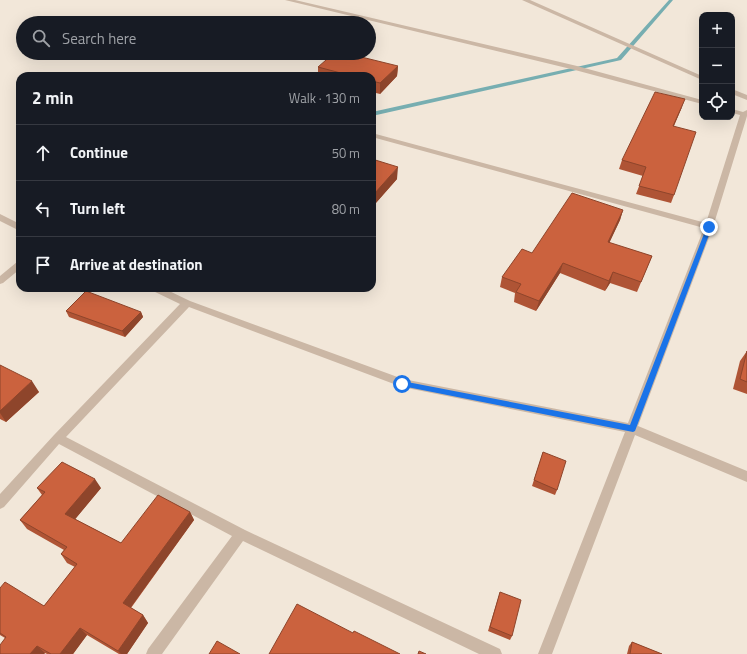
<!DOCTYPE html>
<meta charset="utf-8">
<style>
body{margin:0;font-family:"Titillium Web",sans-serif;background:#242831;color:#f1f3f6}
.controls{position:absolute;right:12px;top:12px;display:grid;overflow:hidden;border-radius:8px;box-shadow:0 4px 16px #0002}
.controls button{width:36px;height:36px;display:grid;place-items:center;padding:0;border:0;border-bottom:1px solid #363941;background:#171b24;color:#f1f3f6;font:20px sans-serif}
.stop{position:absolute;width:12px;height:12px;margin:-9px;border:3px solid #1a73e8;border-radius:50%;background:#fff}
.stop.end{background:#1a73e8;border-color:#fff;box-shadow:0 1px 4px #0008}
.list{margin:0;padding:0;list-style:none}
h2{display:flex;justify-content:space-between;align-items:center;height:52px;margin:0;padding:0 16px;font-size:17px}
h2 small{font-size:13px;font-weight:400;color:#9ea1a6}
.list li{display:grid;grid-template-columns:26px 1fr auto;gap:12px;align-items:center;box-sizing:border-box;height:56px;padding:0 16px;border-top:1px solid #363941}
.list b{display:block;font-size:15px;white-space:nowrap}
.list em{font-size:13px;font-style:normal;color:#9ea1a6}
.icon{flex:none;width:22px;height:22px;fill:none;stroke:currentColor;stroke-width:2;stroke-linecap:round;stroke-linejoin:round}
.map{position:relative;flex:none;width:747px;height:654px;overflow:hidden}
.search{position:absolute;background:#171b24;box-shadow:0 4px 16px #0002;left:16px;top:16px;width:360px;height:44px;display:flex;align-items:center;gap:10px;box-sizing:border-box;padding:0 14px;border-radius:22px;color:#9ea1a6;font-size:15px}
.panel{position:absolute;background:#171b24;box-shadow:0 4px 16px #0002;left:16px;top:72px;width:360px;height:220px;border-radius:12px}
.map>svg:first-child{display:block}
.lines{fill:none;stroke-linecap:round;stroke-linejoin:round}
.stream{fill:#77aeb1;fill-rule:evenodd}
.minor{fill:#cbb7a5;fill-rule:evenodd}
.wall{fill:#af5435}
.shaded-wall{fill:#8e452b}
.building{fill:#cb623e;stroke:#8e452b}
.route{fill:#1a73e8}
</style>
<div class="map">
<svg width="747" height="654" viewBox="0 0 747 654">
<rect width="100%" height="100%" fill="#f2e7d9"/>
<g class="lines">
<!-- stream -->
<path class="stream" d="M669,0H673L621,60L372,116V112L617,58Z"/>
<!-- minor -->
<path class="minor" d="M285,0H295L577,66L702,100V104L575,70Z
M522,0H530L702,76V80Z
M732,89L747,95V100L732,94Z
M732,109L743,112L747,110V116L713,227L638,426L747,471V482L635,435L552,654H538L625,432L402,387L189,307L66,437L245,530L500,649L502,654H479L243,541L162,654H146L148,649L232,536L59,444L4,507L0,509V494L54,435L180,304L151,290L149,288H163L190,301L403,379L628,423L704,228L372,137V133L706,223L740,115L732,113Z
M0,214L20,224V231L0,221Z
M20,261V269L3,283L0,284V276L17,262Z"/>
</g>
<!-- wall -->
<path class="wall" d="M398,66L397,76L380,94L372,92V76H318V67Z
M682,107L674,126V195L671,203L636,194L643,176L619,169L622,160Z
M372,159L397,179L375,204L372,203Z
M623,210L620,220L609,243L652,256L637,292L610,283L605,291L560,273L536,311L514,302L515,293L500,287L502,277L532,253Z
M66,311L141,312L143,317L125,337L69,317Z
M747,351V394L733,389L740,361Z
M0,365L39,392L6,422L0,419Z
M543,452L557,490L555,495L532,486Z
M37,488H101L75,519L121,543L190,512L194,520L131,608L143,615L148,623L127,654H119L87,635L73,654H47L45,653L44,654H0L5,638L0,635V588L44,606L75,567L67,563L61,554L64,550L27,529L20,520L42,495Z
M500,592L512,636L510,640L488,631Z
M632,642L662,654H627L629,646Z"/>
<!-- shaded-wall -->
<path class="shaded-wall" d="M398,66L397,76L380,94V83Z
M685,99L682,107L670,134L673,126Z
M398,167L397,179L375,204V193Z
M623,210L620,220L605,252L608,242Z
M563,263L560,273L536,311L539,301Z
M613,272L610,283L605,291L609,281Z
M141,312L143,317L125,337L122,331Z
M32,381L39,392L6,422L0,413V411Z
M95,479L101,488L72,523L65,514Z
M190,512L194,520L128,611L123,603Z
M143,615L148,623L127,654H121L118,651Z
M80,628L87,635L73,654H60Z
M37,646L45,653L44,654H30Z"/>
<!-- building -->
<path class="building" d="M334,53H345L398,66L380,83L372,81V76H352L318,67Z
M655,92L685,99L673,126L696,132L674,195L639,186L646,167L622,160Z
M372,159L398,167L375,193L372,192Z
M572,193L623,210L608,242L652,256L641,282L613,272L609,281L563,263L539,301L516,292L521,284L502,277L522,249L532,253Z
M86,291L141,312L122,331L66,311Z
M747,351V382L740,379Z
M0,365L32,381L0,411Z
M543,452L566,461L557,490L534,480Z
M62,462L95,479L65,514L121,543L158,495L190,512L123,603L143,615L118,651L80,628L60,654H51L37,646L30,654H0V645L6,637L0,633V588L5,582L44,606L77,564L61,554L67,547L20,520L45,492L37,488Z
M500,592L521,600L512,636L490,627Z
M297,604L353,633L354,631L400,654H269Z
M217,641L240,654H209Z
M632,642L662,654H630Z
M419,651L426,654H418Z"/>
<!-- route -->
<path class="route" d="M707,226L712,227L635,431L633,432L402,386L399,384L402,381L630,425Z"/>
</svg>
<div class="controls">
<button>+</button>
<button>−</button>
<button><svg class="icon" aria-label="locate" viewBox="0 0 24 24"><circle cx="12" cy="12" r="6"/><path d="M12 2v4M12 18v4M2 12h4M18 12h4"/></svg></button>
</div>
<div class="stop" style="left:402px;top:384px"></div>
<div class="stop end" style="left:709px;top:227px"></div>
<div class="search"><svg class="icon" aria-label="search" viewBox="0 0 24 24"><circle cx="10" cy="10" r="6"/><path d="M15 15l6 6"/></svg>Search here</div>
<section class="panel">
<h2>2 min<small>Walk · 130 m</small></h2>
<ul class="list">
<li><svg class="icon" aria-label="ahead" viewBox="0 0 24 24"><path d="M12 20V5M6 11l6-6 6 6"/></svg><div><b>Continue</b></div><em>50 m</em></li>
<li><svg class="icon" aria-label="left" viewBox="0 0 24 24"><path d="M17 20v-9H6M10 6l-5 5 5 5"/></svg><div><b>Turn left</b></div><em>80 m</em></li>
<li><svg class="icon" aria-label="arrive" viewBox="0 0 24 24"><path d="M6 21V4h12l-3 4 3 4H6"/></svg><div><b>Arrive at destination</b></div></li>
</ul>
</section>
</div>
